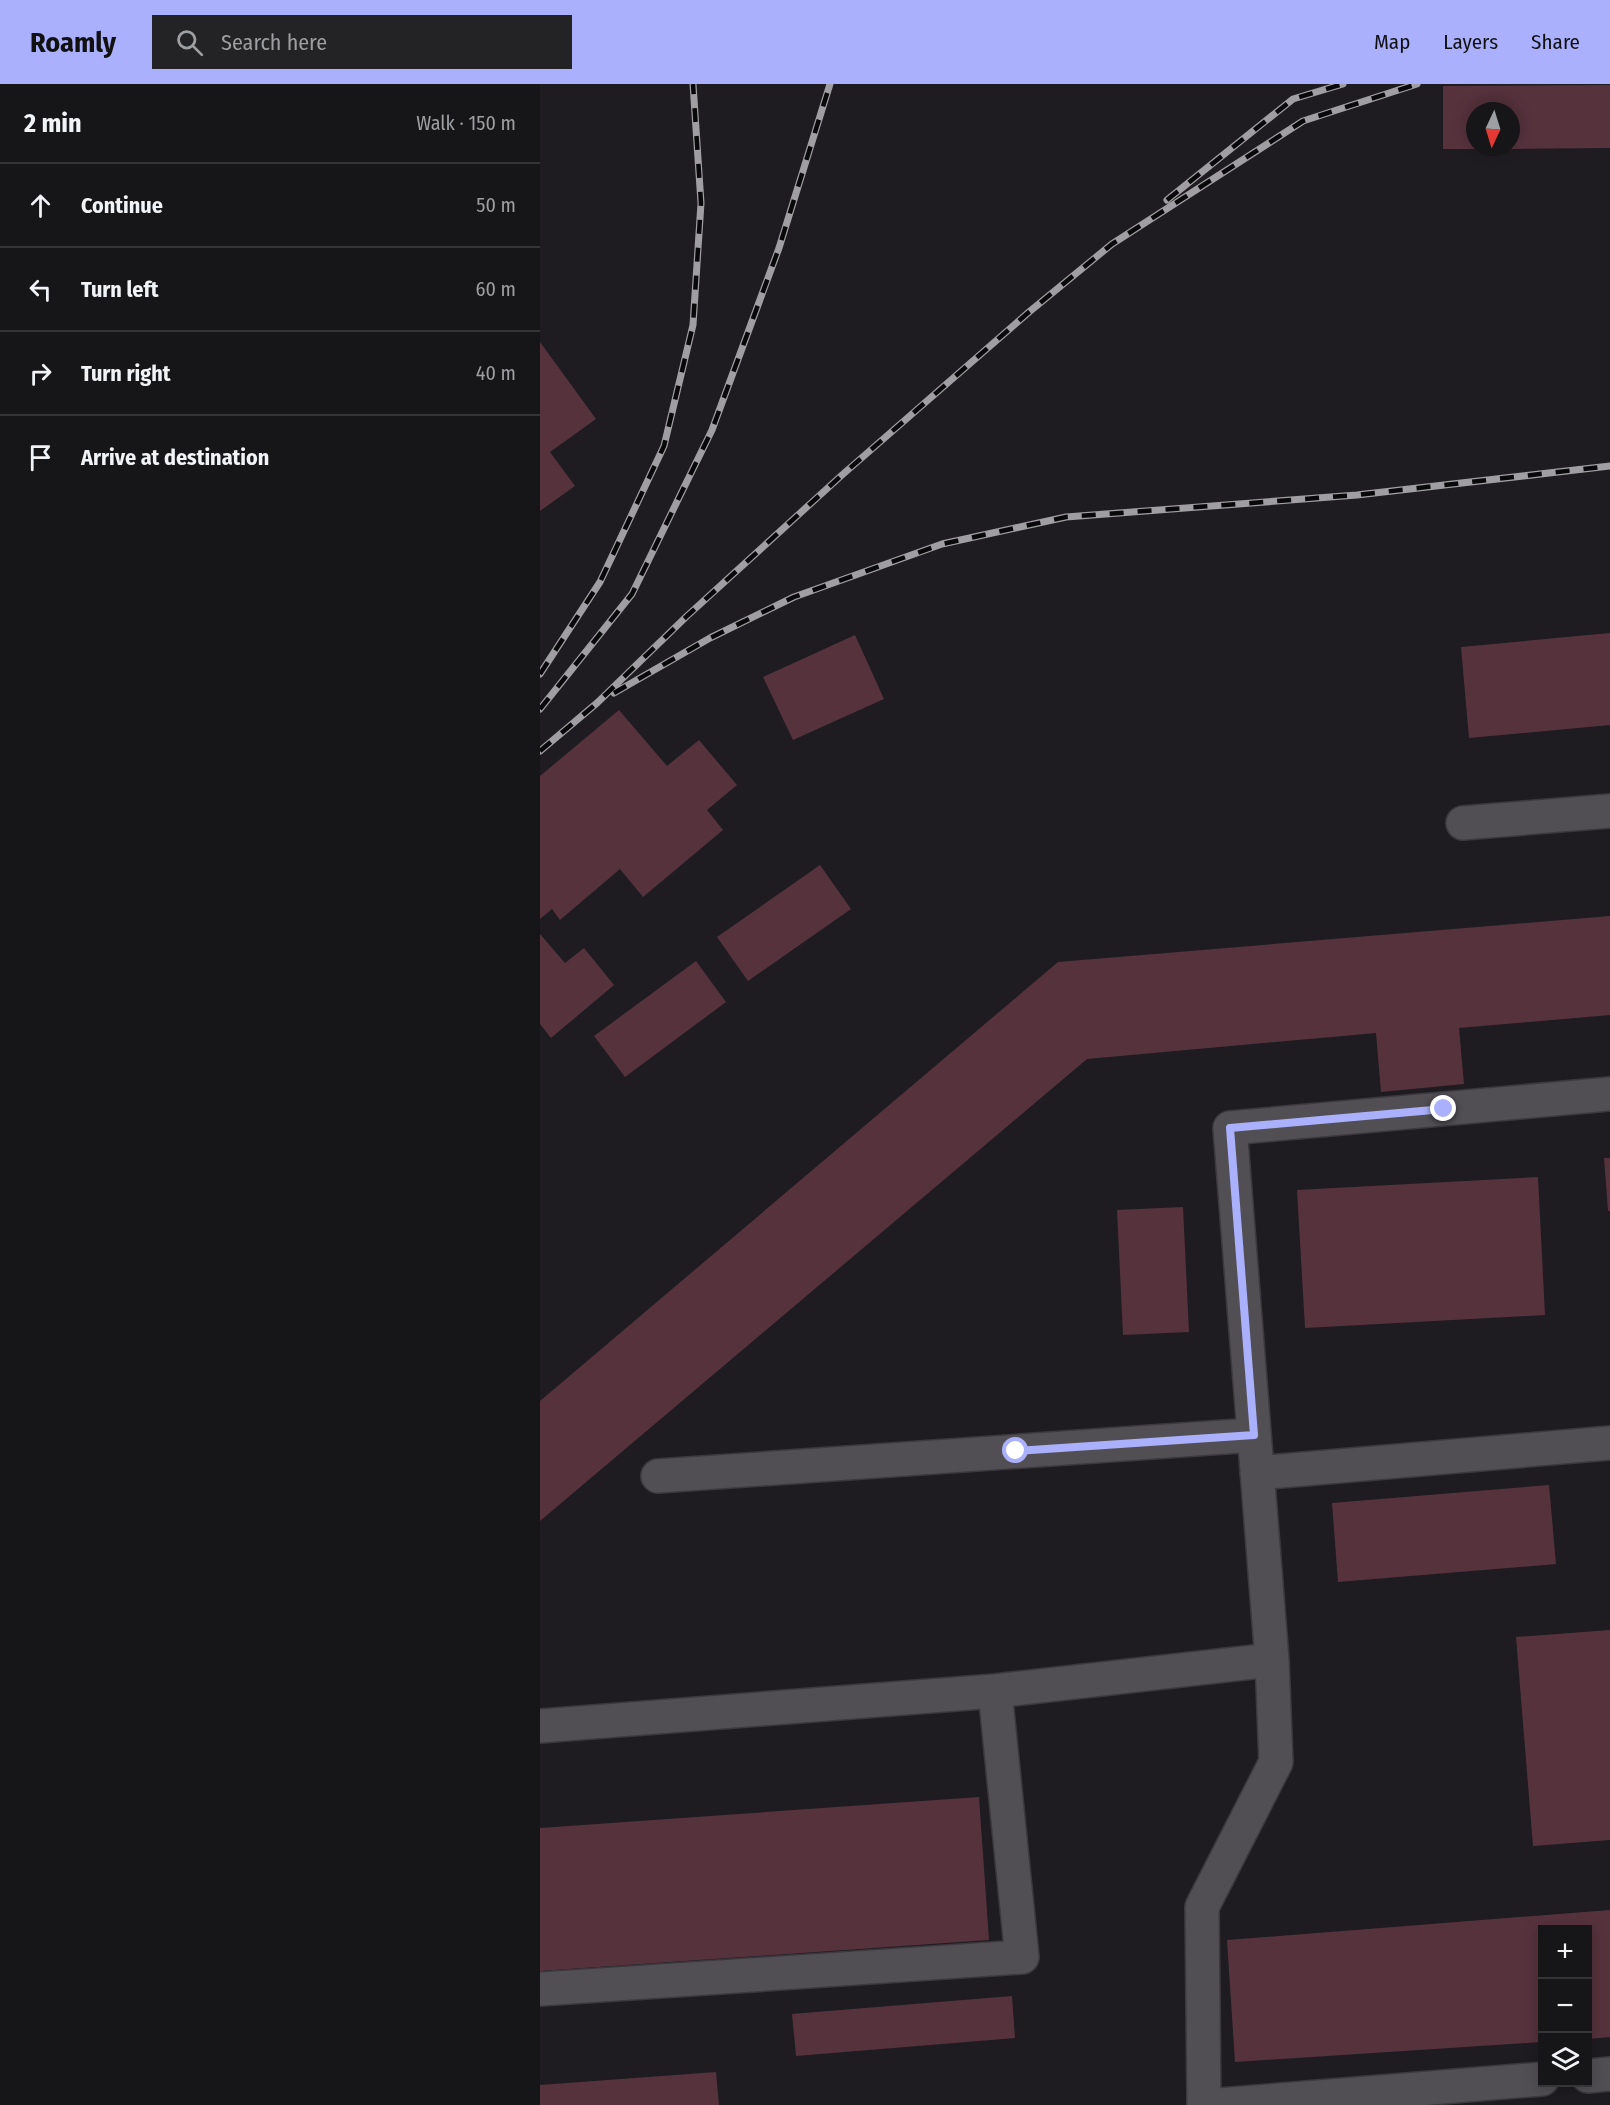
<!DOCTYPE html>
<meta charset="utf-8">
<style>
body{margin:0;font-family:"Fira Sans Condensed",sans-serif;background:#232225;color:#f1f3f6}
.controls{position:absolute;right:18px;bottom:18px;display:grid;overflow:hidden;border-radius:0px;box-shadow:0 3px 15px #0003}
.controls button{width:54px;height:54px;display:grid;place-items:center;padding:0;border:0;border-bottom:2px solid #353437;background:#161518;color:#f1f3f6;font:30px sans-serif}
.compass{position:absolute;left:926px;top:18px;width:54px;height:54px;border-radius:50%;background:#161518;box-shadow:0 3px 15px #0003;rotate:184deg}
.stop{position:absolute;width:18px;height:18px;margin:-14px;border:4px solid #aab0fb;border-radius:50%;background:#fff}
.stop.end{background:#aab0fb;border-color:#fff;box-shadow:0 2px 6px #0008}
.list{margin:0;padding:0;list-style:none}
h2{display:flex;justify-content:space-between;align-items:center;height:78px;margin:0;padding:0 24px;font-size:26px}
h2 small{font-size:20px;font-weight:400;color:#9e9fa2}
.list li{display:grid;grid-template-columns:39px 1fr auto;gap:18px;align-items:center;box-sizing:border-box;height:84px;padding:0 24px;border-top:2px solid #353437}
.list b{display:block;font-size:22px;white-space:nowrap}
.list em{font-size:20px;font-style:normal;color:#9e9fa2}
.icon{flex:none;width:33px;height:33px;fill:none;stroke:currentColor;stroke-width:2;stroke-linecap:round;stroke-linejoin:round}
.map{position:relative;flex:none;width:1070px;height:2021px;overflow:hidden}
header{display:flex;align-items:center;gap:36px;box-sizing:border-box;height:84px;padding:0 30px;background:#aab0fb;color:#111}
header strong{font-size:28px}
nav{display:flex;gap:33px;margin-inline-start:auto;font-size:21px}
.search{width:420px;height:54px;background:#232225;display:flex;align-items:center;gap:15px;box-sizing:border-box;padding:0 21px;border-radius:0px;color:#9e9fa2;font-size:22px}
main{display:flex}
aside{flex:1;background:#161518}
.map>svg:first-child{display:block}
.building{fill:#56323d}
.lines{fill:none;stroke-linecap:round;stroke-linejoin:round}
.minor-casing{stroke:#3b393d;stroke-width:36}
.minor{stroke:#524f54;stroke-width:33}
.rail-casing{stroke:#a09ea2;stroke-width:7}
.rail{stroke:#080709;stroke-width:4.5;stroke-dasharray:14;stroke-linecap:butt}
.route{stroke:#aab0fb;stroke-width:8}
</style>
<header>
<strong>Roamly</strong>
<div class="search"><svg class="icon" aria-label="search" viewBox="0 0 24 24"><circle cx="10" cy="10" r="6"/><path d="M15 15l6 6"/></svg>Search here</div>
<nav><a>Map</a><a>Layers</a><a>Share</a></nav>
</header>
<main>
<aside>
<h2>2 min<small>Walk · 150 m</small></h2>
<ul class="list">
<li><svg class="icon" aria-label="ahead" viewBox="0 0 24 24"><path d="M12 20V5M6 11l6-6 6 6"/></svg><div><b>Continue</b></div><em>50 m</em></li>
<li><svg class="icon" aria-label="left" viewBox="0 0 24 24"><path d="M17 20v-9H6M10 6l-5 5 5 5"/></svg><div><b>Turn left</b></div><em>60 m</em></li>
<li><svg class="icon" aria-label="right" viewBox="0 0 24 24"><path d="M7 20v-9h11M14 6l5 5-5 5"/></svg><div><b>Turn right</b></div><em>40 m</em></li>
<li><svg class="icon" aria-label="arrive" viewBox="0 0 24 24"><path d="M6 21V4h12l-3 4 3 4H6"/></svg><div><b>Arrive at destination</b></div></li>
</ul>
</aside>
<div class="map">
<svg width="1070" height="2021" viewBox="0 0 1070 2021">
<rect width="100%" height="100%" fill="#1e1c20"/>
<!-- building -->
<path class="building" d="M1070,1V64L971,65V27H935V65H903V2Z
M0,258L56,335L10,368L35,402L0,427Z
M1070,549V641L929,654L921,563Z
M315,551L344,615L253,656L223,593Z
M79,626L127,682L159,656L197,701L167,726L183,746L103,813L80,785L20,836L12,825L0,835V692Z
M280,781L311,825L208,897L177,853Z
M1070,832V931L919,944L924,1000L841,1008L836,949L547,975L0,1437V1317L518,878Z
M0,850L25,879L44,864L74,901L11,954L0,940Z
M156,877L186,918L85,993L54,952Z
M1064,1074H1070V1127H1068Z
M998,1093L1005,1231L765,1244L757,1106Z
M643,1123L649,1248L583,1251L577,1126Z
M1009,1401L1016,1480L798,1498L792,1419Z
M1070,1546V1756L993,1762L976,1553Z
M439,1713L449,1856L0,1887V1744Z
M1070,1826V1953L1048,1955V1846H1002V1958L695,1978L687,1856Z
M472,1912L475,1954L256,1972L252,1930Z
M176,1988L179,2021H0V2001Z"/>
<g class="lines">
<!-- minor casing -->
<g class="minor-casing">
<path id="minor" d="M923,739L1070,727
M717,1389L1070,1359
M118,1392L714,1351
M732,1576L690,1044L1070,1010
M0,1642L455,1607L732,1576L736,1678L662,1823L664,2021
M0,1905L482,1873L455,1607
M1048,1992L1070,1990
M679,2021L1002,1995"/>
</g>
<!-- minor -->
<use href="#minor" class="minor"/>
<!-- rail casing -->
<g class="rail-casing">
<path id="rail" d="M627,116L753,15L803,0
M0,590L60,498L124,362L153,241L161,119L153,0
M74,609L170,554L254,513L402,460L526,433L817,411L1070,382
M0,625L92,510L172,346L239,164L290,0
M0,667L57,619L147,532L302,391L489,228L572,160L763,37L877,0"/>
</g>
<!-- rail -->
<use href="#rail" class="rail"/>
</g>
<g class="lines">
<!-- route -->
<path class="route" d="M476,1367L714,1351L690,1044L904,1025"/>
</g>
</svg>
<div class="controls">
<button>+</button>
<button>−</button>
<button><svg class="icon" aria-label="layers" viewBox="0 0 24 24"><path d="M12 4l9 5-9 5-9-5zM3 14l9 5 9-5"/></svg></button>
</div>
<svg class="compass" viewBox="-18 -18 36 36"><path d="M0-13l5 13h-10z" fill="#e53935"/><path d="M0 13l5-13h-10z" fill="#9e9fa2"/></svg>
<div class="stop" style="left:476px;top:1367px"></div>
<div class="stop end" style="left:904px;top:1025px"></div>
</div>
</main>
